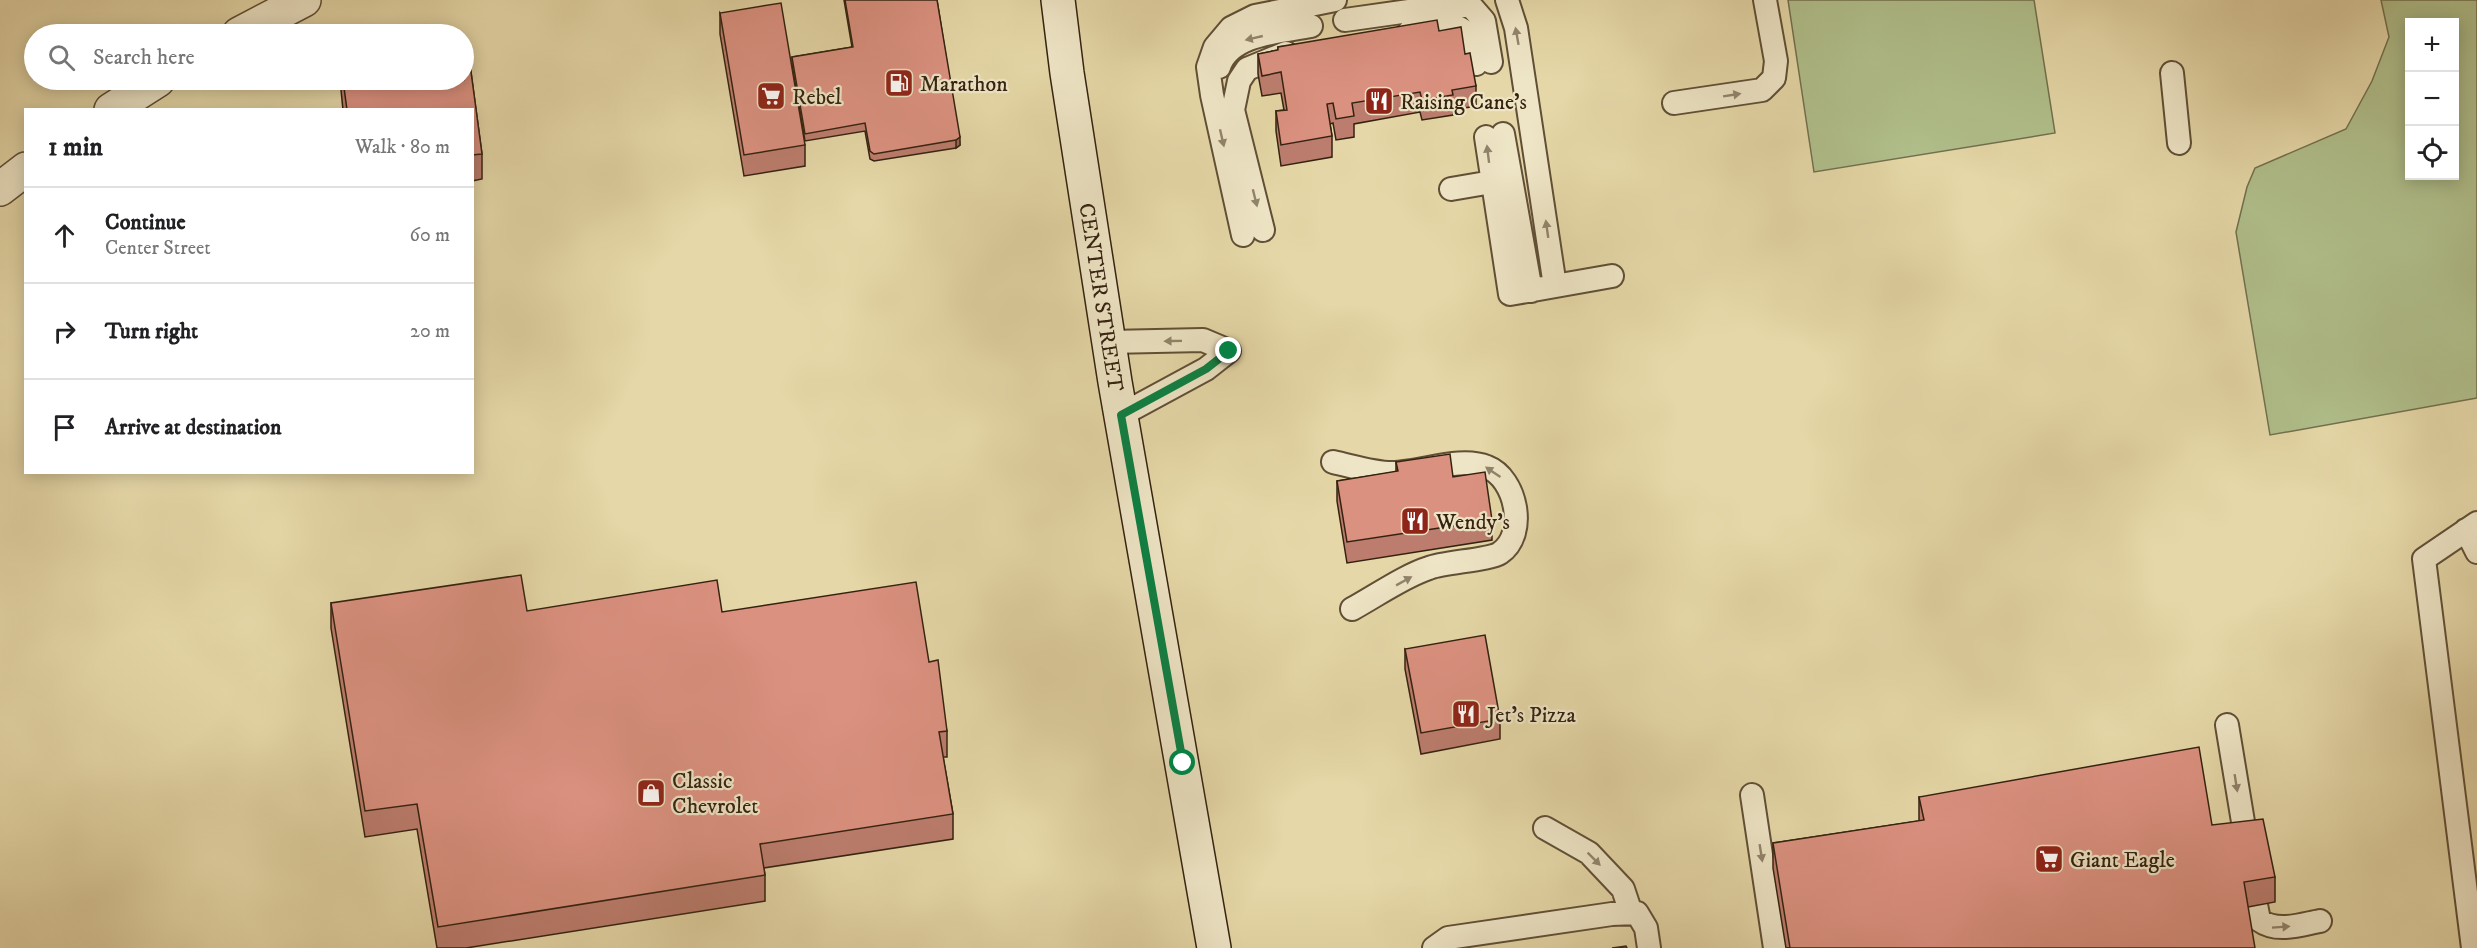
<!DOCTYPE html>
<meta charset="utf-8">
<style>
body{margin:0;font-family:"IM FELL DW Pica",serif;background:#f2f2f2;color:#202124}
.controls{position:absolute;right:18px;top:18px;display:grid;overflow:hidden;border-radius:0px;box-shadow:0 3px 15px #0003}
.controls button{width:54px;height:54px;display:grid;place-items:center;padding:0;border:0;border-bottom:2px solid #e0e0e0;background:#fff;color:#202124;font:30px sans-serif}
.stop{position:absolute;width:18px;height:18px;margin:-14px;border:4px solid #0b8043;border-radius:50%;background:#fff}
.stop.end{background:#0b8043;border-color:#fff;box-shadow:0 2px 6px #0008}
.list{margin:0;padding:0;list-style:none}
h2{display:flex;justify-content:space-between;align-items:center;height:78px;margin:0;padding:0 24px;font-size:26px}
h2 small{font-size:20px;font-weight:400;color:#757577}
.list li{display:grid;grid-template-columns:39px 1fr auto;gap:18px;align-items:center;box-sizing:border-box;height:96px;padding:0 24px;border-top:2px solid #e0e0e0}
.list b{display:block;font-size:22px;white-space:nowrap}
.list p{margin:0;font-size:20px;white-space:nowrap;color:#757577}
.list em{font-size:20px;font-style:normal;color:#757577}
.icon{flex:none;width:33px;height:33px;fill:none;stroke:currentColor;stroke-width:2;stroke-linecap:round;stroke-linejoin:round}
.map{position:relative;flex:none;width:2477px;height:948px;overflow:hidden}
.search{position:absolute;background:#fff;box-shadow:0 3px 15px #0003;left:24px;top:24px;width:450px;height:66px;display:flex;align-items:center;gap:15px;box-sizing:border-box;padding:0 21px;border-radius:33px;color:#757577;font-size:22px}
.panel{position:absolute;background:#fff;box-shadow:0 3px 15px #0003;left:24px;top:108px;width:450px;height:366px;border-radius:0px}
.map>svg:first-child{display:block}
.green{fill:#b0bf8b;stroke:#72704e;stroke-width:1.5;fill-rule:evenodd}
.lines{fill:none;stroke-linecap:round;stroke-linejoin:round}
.service-casing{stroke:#604f36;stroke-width:26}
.tertiary-casing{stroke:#604f36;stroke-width:36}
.secondary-casing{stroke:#342210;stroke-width:36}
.service{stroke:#eee5c6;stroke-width:22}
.tertiary{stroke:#eee5c6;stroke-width:33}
.secondary{stroke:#eee5c6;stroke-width:33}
.wall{fill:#bc7d6e;stroke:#342210;stroke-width:1.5}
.shaded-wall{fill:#99665a;stroke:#342210;stroke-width:1.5}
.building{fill:#db9180;stroke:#342210;stroke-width:1.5}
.oneway{fill:#91846b}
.route{stroke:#0b8043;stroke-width:8}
.labels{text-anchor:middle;stroke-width:4.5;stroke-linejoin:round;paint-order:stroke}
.poi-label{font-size:22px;fill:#342210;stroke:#eee5c6;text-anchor:start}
.street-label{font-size:22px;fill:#342210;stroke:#eee5c6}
</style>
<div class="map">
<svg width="2477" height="948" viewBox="0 0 2477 948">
<rect width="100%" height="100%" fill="#e5d7a7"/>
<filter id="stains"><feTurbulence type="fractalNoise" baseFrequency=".00333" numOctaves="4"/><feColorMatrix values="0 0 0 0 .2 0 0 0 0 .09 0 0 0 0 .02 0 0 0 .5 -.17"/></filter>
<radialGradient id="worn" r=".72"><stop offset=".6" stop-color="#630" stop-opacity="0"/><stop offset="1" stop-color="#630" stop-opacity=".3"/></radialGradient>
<!-- green -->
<path class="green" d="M1788,0H2034L2055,133L1814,172Z
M2381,0H2477V398L2270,435L2236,232L2247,187L2255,168L2346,129L2372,81L2389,37ZM2410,22H2454V176H2410Z"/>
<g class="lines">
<!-- service casing -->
<g class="service-casing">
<path id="service" d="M1507,0L1516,28L1555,286
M1345,20L1444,6H1471L1484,21L1491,62
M1409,32C1449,25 1469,13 1476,64
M1219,67C1230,33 1281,32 1311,26
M2172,73L2179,143
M1674,103L1762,90L1774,78L1776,61L1765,0
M1503,134L1531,291
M1486,137L1510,294L1612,276
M1451,189L1492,182
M1263,230L1233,110L1239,81L1247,69L1286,53
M1243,235L1212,95L1208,67L1215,47L1231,28L1255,16L1335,0
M1109,342L1203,340L1229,351
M1121,415L1206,369L1229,351
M1333,462C1352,466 1373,473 1392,473C1421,473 1460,456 1487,467C1516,478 1528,534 1500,553C1490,560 1444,562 1429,568C1406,575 1374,597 1352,609
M2466,530L2477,552
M2227,725L2247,846
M1752,795L1775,948
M1545,828L1589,853L1623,889L1631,913
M2256,905L2259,920C2277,933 2299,925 2320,921
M1434,948L1448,938L1612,914L1637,913L1646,928L1649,948
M2473,948L2424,559L2477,523"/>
</g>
<!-- tertiary casing -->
<g class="tertiary-casing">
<path id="tertiary" d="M239,34L304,0
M111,110L158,80
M0,189L26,169"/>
</g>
<!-- secondary casing -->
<g class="secondary-casing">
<path id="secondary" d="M1058,0L1067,73L1115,382L1214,948"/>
</g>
<!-- service -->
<use href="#service" class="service"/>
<!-- tertiary -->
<use href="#tertiary" class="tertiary"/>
<!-- secondary -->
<use href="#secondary" class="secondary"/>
</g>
<!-- wall -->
<path class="wall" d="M844,0H937L960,145L956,148L874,161L870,159L865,131L805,141L792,65V57L852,47Z
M720,13L805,145V166L744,176L720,34Z
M1439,31L1465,54L1476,86V106L1453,110V115L1422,120L1420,112L1354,124V137L1336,140L1333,123L1330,124L1332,136V157L1281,166L1276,131V111L1284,110L1281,93L1262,96L1258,74V54L1278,50V47Z
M467,42L482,154V179L472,181V110H343L340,80H464V43Z
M1396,462L1453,477L1492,520V540L1347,563L1337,501V481L1396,472Z
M331,603L527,611L722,612L929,662L947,731V757H943L953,814V839L764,868L765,875V901L466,948H437L417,829L365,837L331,628Z
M1405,649L1500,719V739L1421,754L1405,669Z
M1919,797L2212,825L2275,877V902L2248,907L1786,948L1773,868V843L1919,821Z"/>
<!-- shaded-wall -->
<path class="shaded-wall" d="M960,137V145L956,148V140Z"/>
<!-- building -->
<path class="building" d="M845,0H937L960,137L956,140L874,154L870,151L865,123L805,134L792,57L853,47Z
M781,3L805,145L744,155L720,13Z
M1437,20L1439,31L1461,27L1465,54L1470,53L1476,86L1452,90L1453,95L1422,100L1420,92L1352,103L1354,116L1336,119L1333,103L1327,104L1332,136L1281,145L1276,111L1287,110L1281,72L1262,76L1258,54L1278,50V47Z
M467,42L482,154L472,155V110H347L343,80H464V43Z
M1450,454L1453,477L1485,472L1492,520L1347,542L1337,481L1398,471L1396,462Z
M521,575L527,611L717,580L722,612L916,582L929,662L938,660L947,731L939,732L953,814L760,844L765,875L438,927L417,804L365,811L331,603Z
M1485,635L1500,719L1421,733L1405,649Z
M2199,747L2212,825L2263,819L2275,877L2244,882L2255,948H1787H1790L1773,843L1924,820L1919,797Z
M1626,946L1627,948H1612Z"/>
<!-- one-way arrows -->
<defs><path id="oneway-solid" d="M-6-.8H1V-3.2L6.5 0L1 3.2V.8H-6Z" transform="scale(1.5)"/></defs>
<g class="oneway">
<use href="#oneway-solid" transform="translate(1517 36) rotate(-100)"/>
<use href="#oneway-solid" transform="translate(1254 38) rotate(167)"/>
<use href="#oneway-solid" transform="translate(1732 95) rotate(-9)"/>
<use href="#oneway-solid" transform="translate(1222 138) rotate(77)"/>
<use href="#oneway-solid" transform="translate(1488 154) rotate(-97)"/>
<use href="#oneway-solid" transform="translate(1255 198) rotate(76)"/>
<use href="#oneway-solid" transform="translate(1547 229) rotate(-98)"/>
<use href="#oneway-solid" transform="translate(1173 341) rotate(179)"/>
<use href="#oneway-solid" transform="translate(1493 472) rotate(-146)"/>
<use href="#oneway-solid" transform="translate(1404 581) rotate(-29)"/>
<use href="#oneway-solid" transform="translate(2236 783) rotate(81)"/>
<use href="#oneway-solid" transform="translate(1761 853) rotate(81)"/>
<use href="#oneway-solid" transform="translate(1594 859) rotate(45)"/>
<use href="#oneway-solid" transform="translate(2281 927) rotate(-4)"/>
</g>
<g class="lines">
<!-- route -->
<path class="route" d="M1183,763L1121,415L1206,369L1229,351"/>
</g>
<!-- icons -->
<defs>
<g id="fuel-square" transform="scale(1.5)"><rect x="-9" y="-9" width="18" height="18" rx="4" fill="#8f2418" stroke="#eee5c6"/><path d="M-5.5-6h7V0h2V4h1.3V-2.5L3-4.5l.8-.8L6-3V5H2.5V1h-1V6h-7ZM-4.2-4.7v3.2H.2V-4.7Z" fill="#fff"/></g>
<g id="supermarket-square" transform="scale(1.5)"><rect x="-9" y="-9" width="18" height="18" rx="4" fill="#8f2418" stroke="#eee5c6"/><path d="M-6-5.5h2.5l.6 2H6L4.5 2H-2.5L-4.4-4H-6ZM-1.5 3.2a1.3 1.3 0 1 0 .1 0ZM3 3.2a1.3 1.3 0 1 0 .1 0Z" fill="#fff"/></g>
<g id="restaurant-square" transform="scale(1.5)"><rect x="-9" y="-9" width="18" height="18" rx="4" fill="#8f2418" stroke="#eee5c6"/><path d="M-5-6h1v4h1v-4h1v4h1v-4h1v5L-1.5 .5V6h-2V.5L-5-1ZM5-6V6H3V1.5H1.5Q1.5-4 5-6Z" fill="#fff"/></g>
<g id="shop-square" transform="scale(1.5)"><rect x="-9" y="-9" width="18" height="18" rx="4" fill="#8f2418" stroke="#eee5c6"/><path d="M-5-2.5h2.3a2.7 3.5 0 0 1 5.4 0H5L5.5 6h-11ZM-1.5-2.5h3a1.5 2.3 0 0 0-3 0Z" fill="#fff"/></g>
</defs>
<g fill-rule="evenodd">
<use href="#fuel-square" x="899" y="83"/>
<use href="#supermarket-square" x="771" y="96"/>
<use href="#restaurant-square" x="1379" y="101"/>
<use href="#restaurant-square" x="1415" y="521"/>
<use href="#restaurant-square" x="1466" y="714"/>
<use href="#shop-square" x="651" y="793"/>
<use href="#supermarket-square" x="2049" y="859"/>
</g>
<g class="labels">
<!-- poi labels -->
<g class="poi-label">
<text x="920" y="91">Marathon</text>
<text x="792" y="104">Rebel</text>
<text x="1400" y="109">Raising Cane's</text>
<text x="1436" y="529">Wendy's</text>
<text x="1487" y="722">Jet's Pizza</text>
<text x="672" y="788">Classic<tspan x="672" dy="25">Chevrolet</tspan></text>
<text x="2070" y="867">Giant Eagle</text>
</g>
<!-- street labels -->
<g class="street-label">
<text transform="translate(1102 297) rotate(81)" y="8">CENTER STREET</text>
</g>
</g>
<rect width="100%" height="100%" filter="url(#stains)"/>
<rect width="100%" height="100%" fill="url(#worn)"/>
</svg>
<div class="controls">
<button>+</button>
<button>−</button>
<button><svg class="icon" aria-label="locate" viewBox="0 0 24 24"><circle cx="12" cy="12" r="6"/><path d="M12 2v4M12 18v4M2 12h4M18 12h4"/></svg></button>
</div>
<div class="stop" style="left:1183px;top:763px"></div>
<div class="stop end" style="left:1229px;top:351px"></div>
<div class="search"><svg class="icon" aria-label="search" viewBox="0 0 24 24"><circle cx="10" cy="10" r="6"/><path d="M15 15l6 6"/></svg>Search here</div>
<section class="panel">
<h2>1 min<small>Walk · 80 m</small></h2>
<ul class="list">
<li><svg class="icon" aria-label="ahead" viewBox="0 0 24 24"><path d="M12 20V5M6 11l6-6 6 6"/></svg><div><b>Continue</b><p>Center Street</p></div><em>60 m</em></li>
<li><svg class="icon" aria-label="right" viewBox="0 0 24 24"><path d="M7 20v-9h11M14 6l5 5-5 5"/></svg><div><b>Turn right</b></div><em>20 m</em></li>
<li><svg class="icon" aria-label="arrive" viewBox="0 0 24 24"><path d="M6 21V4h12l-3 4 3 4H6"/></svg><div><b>Arrive at destination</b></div></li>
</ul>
</section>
</div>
